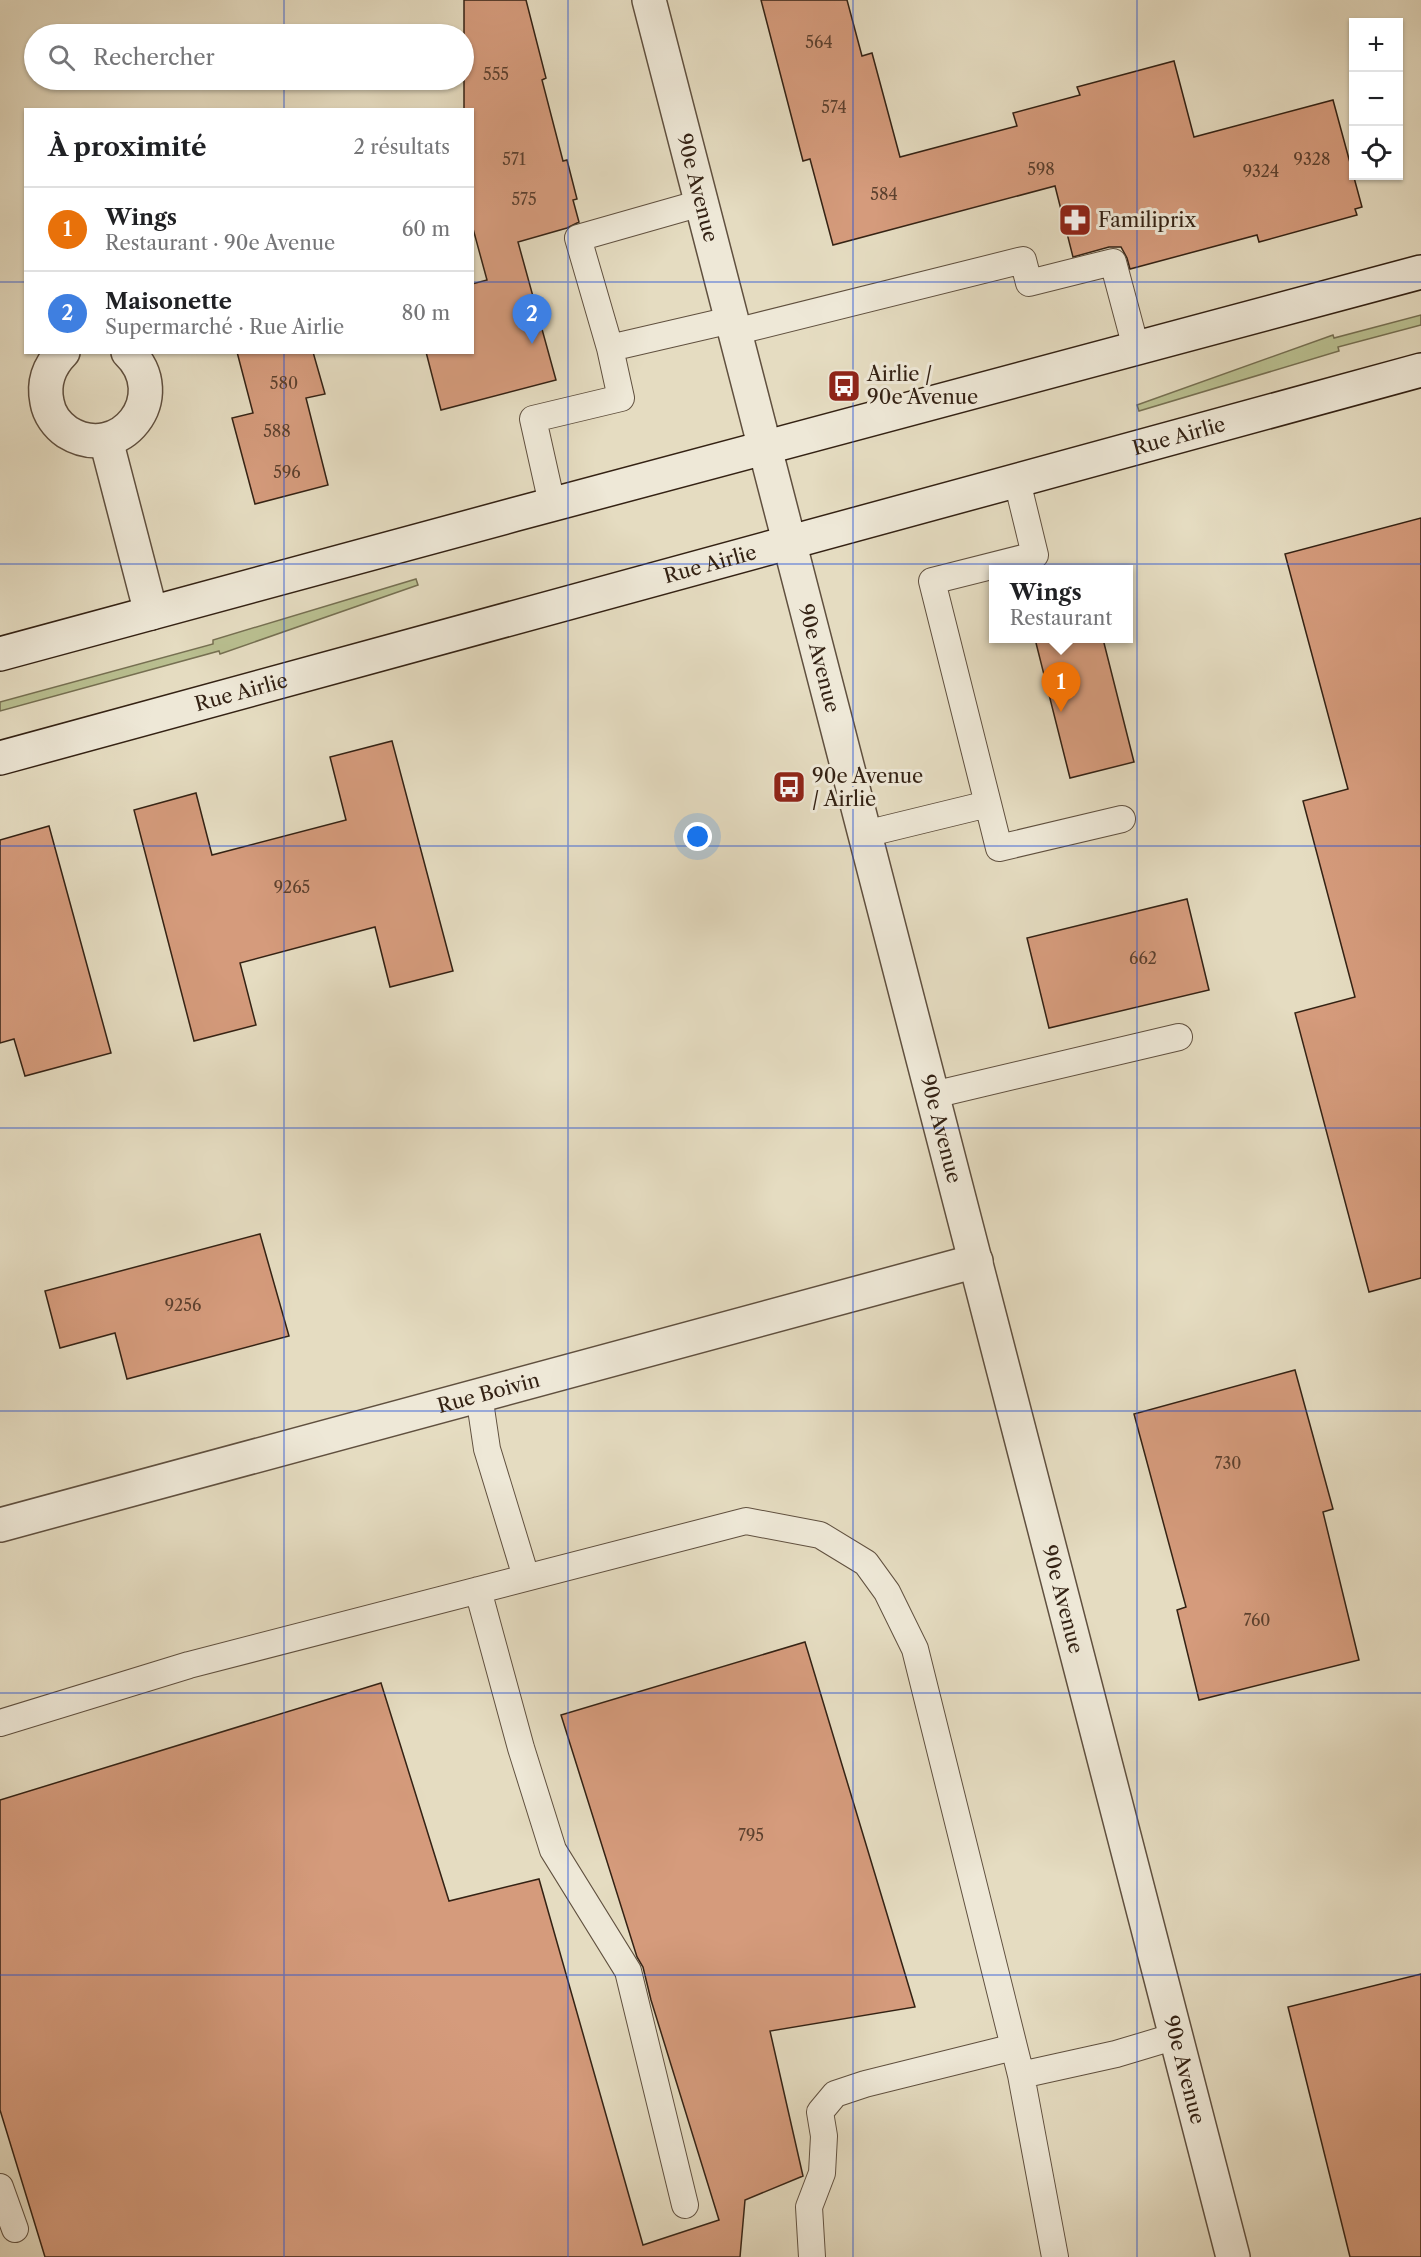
<!DOCTYPE html>
<html lang="fr">
<meta charset="utf-8">
<style>
body{margin:0;font-family:"Libre Caslon Text",serif;background:#f2f2f2;color:#202124}
.controls{position:absolute;right:18px;top:18px;display:grid;overflow:hidden;border-radius:0px;box-shadow:0 2px 4px #0004}
.controls button{width:54px;height:54px;display:grid;place-items:center;padding:0;border:0;border-bottom:2px solid #e0e0e0;background:#fff;color:#202124;font:30px sans-serif}
.you{position:absolute;left:698px;top:837px;width:21px;height:21px;margin:-15px;border:4px solid #fff;border-radius:50%;background:#1a73e8;box-shadow:0 0 0 9px #1a73e833}
.badge{display:grid;place-items:center;width:39px;height:39px;border-radius:50%;background:#b45309;color:#fff;font-size:20px;font-weight:700}
.pin{position:absolute;translate:-50% -50px;filter:drop-shadow(0 2px 3px #0008)}
.pin::after{content:'';position:absolute;top:32px;width:21px;height:18px;background:inherit;clip-path:polygon(0 0,100% 0,50% 100%)}
.popup{position:absolute;left:989px;top:565px;width:144px;height:78px;box-sizing:border-box;display:grid;place-content:center;border-radius:0px;background:#fff;filter:drop-shadow(0 2px 4px #0005);font-size:20px;white-space:nowrap;color:#757577}
.popup b{font-size:22px;color:#202124}
.popup::after{content:'';position:absolute;left:50%;top:100%;margin-left:-12px;border:12px solid transparent;border-top-color:#fff}
.list{margin:0;padding:0;list-style:none}
h2{display:flex;justify-content:space-between;align-items:center;height:78px;margin:0;padding:0 24px;font-size:26px}
h2 small{font-size:20px;font-weight:400;color:#757577}
.list li{display:grid;grid-template-columns:39px 1fr auto;gap:18px;align-items:center;box-sizing:border-box;height:84px;padding:0 24px;border-top:2px solid #e0e0e0}
.list b{display:block;font-size:22px;white-space:nowrap}
.list p{margin:0;font-size:20px;white-space:nowrap;color:#757577}
.list em{font-size:20px;font-style:normal;color:#757577}
.icon{flex:none;width:33px;height:33px;fill:none;stroke:currentColor;stroke-width:2;stroke-linecap:round;stroke-linejoin:round}
.map{position:relative;flex:none;width:1421px;height:2257px;overflow:hidden}
.search{position:absolute;background:#fff;box-shadow:0 2px 4px #0004;left:24px;top:24px;width:450px;height:66px;display:flex;align-items:center;gap:15px;box-sizing:border-box;padding:0 21px;border-radius:33px;color:#757577;font-size:22px}
.panel{position:absolute;background:#fff;box-shadow:0 2px 4px #0004;left:24px;top:108px;width:450px;height:246px;border-radius:0px}
.map>svg:first-child{display:block}
.green{fill:#b9bf90;stroke:#767052;stroke-width:1.5}
.building{fill:#d59b7c;stroke:#342214;stroke-width:1.5}
.lines{fill:none;stroke-linecap:round;stroke-linejoin:round}
.service-casing{stroke:#60503f;stroke-width:28}
.minor-casing{stroke:#60503f;stroke-width:36}
.tertiary-casing{stroke:#60503f;stroke-width:36}
.secondary-casing{stroke:#342214;stroke-width:36}
.service{stroke:#eee8d7;stroke-width:26}
.minor{stroke:#eee8d7;stroke-width:33}
.tertiary{stroke:#eee8d7;stroke-width:33}
.secondary{stroke:#eee8d7;stroke-width:33}
.grid{fill:none;stroke:#1d4ed8;stroke-width:1.5;stroke-opacity:0.55}
.labels{text-anchor:middle;stroke-width:6;stroke-linejoin:round;paint-order:stroke}
.number-label{font-size:16px;fill:#5c402e}
.street-label{font-size:20px;fill:#342214;stroke:#eee8d7}
.poi-label{font-size:20px;fill:#342214;stroke:#eee8d7;text-anchor:start}
</style>
<div class="map">
<svg width="1421" height="2257" viewBox="0 0 1421 2257">
<rect width="100%" height="100%" fill="#e5dcc1"/>
<filter id="stains"><feTurbulence type="fractalNoise" baseFrequency=".00333" numOctaves="4"/><feColorMatrix values="0 0 0 0 .2 0 0 0 0 .09 0 0 0 0 .02 0 0 0 .5 -.17"/></filter>
<radialGradient id="worn" r=".72"><stop offset=".6" stop-color="#630" stop-opacity="0"/><stop offset="1" stop-color="#630" stop-opacity=".3"/></radialGradient>
<!-- green -->
<path class="green" d="M1421,315V325L1338,347L1339,351L1139,411L1137,405L1333,335L1334,338Z
M416,579L418,585L220,654L219,651L0,711V702L213,644V640Z"/>
<!-- building -->
<path class="building" d="M464,0H526L546,78L542,80L563,161L567,160L577,199L573,200L579,222L567,228L518,242L556,380L441,410L426,352H472V284L487,280L472,225V110H464Z
M761,0H847L862,56L872,53L900,157L1017,126L1013,113L1080,95L1077,87L1174,61L1194,137L1333,100L1362,207L1355,209L1357,215L1259,242L1257,235L1130,269L1127,258L1121,247H1109L1073,257L1055,186L833,245L810,159L803,161Z
M237,352H313L325,394L306,398L328,485L255,504L232,418L253,413Z
M1421,518V1278L1369,1292L1295,1013L1355,997L1303,801L1348,789L1285,554Z
M1035,639H1103L1134,762L1070,778Z
M392,741L453,971L390,987L375,927L240,963L256,1025L194,1041L134,810L196,793L212,855L346,820L330,757Z
M49,826L111,1053L25,1076L14,1039L0,1043V840Z
M1187,899L1209,990L1049,1028L1027,938Z
M260,1234L289,1336L127,1379L115,1333L60,1348L45,1291Z
M1295,1370L1333,1509L1323,1512L1359,1660L1199,1700L1177,1610L1186,1607L1134,1414Z
M805,1642L915,2007L770,2031L803,2176L745,2200L740,2257H45L0,2110V1800L381,1683L449,1901L539,1879L643,2245L719,2220L651,2000L643,1967L637,1957L561,1715Z
M1421,1974V2257H1350L1288,2007Z"/>
<g class="lines">
<!-- service casing -->
<g class="service-casing">
<path id="service" d="M734,332L1023,260L1029,283L1113,262L1136,348
M610,348L578,238L701,203
M552,504L533,419L621,398L610,348L731,320
M988,804L932,581L1035,555L1017,481
M865,834L988,804L999,848L1122,819
M933,1095L1179,1037
M479,1395L487,1449L526,1577
M478,1590L521,1748L553,1850L628,1971L685,2205
M0,1723L189,1665L746,1521L820,1535L866,1563L887,1592L915,1649L1021,2075
M0,2187L15,2229
M812,2257L809,2207L822,2173L824,2136L820,2112L835,2094L865,2084L1014,2047
M1055,2257L1021,2075L1116,2054L1176,2036"/>
</g>
<!-- minor casing -->
<g class="minor-casing">
<g id="minor">
<path d="M63,352C49,366 43,383 47,402C49,414 57,425 67,432C120,465 174,396 128,352"/>
<path d="M106,440L151,613"/>
<path id="s1" d="M0,1525L976,1261"/>
</g>
</g>
<!-- tertiary casing -->
<g class="tertiary-casing">
<g id="tertiary">
<path id="s2" d="M649,0L1233,2257"/>
</g>
</g>
<!-- secondary casing -->
<g class="secondary-casing">
<g id="secondary">
<path d="M0,654C473,524 947,400 1421,272"/>
<path id="s3" d="M0,758L1421,370"/>
</g>
</g>
<!-- service -->
<use href="#service" class="service"/>
<!-- minor -->
<use href="#minor" class="minor"/>
<!-- tertiary -->
<use href="#tertiary" class="tertiary"/>
<!-- secondary -->
<use href="#secondary" class="secondary"/>
</g>
<!-- grid -->
<path class="grid" d="M284,0V34M568,0V2257M853,0V2257M1137,0V2257M284,80V110M0,282H26M472,282H1421M284,352V2257M0,564H1421M0,846H1421M0,1128H1421M0,1411H1421M0,1693H1421M0,1975H1421"/>
<!-- icons -->
<defs>
<g id="pharmacy-square" transform="scale(1.725)"><rect x="-9" y="-9" width="18" height="18" rx="4" fill="#8f2418" stroke="#eee8d7"/><path d="M-2-6h4v4h4v4h-4v4h-4v-4h-4v-4h4Z" fill="#fff"/></g>
<g id="bus-square" transform="scale(1.725)"><rect x="-9" y="-9" width="18" height="18" rx="4" fill="#8f2418" stroke="#eee8d7"/><path d="M-5-6H5V4H4V6H2V4H-2V6H-4V4H-5ZM-3.5-4V0h7V-4ZM-3.5 1.2v1.5H-2V1.2ZM2 1.2v1.5H3.5V1.2Z" fill="#fff"/></g>
</defs>
<g fill-rule="evenodd">
<use href="#pharmacy-square" x="1075" y="220"/>
<use href="#bus-square" x="844" y="386"/>
<use href="#bus-square" x="789" y="787"/>
</g>
<g class="labels">
<!-- number labels -->
<g class="number-label">
<text x="819" y="48">564</text>
<text x="496" y="80">555</text>
<text x="834" y="113">574</text>
<text x="514" y="165">571</text>
<text x="1312" y="165">9328</text>
<text x="1041" y="175">598</text>
<text x="1261" y="177">9324</text>
<text x="884" y="200">584</text>
<text x="524" y="205">575</text>
<text x="284" y="389">580</text>
<text x="277" y="437">588</text>
<text x="287" y="478">596</text>
<text x="292" y="893">9265</text>
<text x="1143" y="964">662</text>
<text x="183" y="1311">9256</text>
<text x="1228" y="1469">730</text>
<text x="1257" y="1626">760</text>
<text x="751" y="1841">795</text>
</g>
<!-- street labels -->
<g class="street-label">
<text dy="7" stroke="none"><textPath href="#s2" startOffset="194">90e Avenue</textPath></text>
<text dy="7" stroke="none"><textPath href="#s3" startOffset="1222">Rue Airlie</textPath></text>
<text dy="7" stroke="none"><textPath href="#s3" startOffset="736">Rue Airlie</textPath></text>
<text dy="7" stroke="none"><textPath href="#s2" startOffset="680">90e Avenue</textPath></text>
<text dy="7" stroke="none"><textPath href="#s3" startOffset="250">Rue Airlie</textPath></text>
<text dy="7" stroke="none"><textPath href="#s2" startOffset="1166">90e Avenue</textPath></text>
<text dy="7" stroke="none"><textPath href="#s1" startOffset="506">Rue Boivin</textPath></text>
<text dy="7" stroke="none"><textPath href="#s2" startOffset="1652">90e Avenue</textPath></text>
<text dy="7" stroke="none"><textPath href="#s2" startOffset="2138">90e Avenue</textPath></text>
</g>
<!-- poi labels -->
<g class="poi-label">
<text x="1098" y="227">Familiprix</text>
<text x="867" y="381">Airlie /<tspan x="867" dy="23">90e Avenue</tspan></text>
<text x="812" y="783">90e Avenue<tspan x="812" dy="23">/ Airlie</tspan></text>
</g>
</g>
<rect width="100%" height="100%" filter="url(#stains)"/>
<rect width="100%" height="100%" fill="url(#worn)"/>
</svg>
<div class="controls">
<button>+</button>
<button>−</button>
<button><svg class="icon" aria-label="locate" viewBox="0 0 24 24"><circle cx="12" cy="12" r="6"/><path d="M12 2v4M12 18v4M2 12h4M18 12h4"/></svg></button>
</div>
<div class="you"></div>
<div class="pin badge" style="left:1061px;top:712px;background:#e8710a">1</div>
<div class="popup"><b>Wings</b>Restaurant</div>
<div class="pin badge" style="left:532px;top:344px;background:#3f7fe0">2</div>
<div class="search"><svg class="icon" aria-label="search" viewBox="0 0 24 24"><circle cx="10" cy="10" r="6"/><path d="M15 15l6 6"/></svg>Rechercher</div>
<section class="panel">
<h2>À proximité<small>2 résultats</small></h2>
<ul class="list">
<li><span class="badge" style="background:#e8710a">1</span><div><b>Wings</b><p>Restaurant · 90e Avenue</p></div><em>60 m</em></li>
<li><span class="badge" style="background:#3f7fe0">2</span><div><b>Maisonette</b><p>Supermarché · Rue Airlie</p></div><em>80 m</em></li>
</ul>
</section>
</div>
